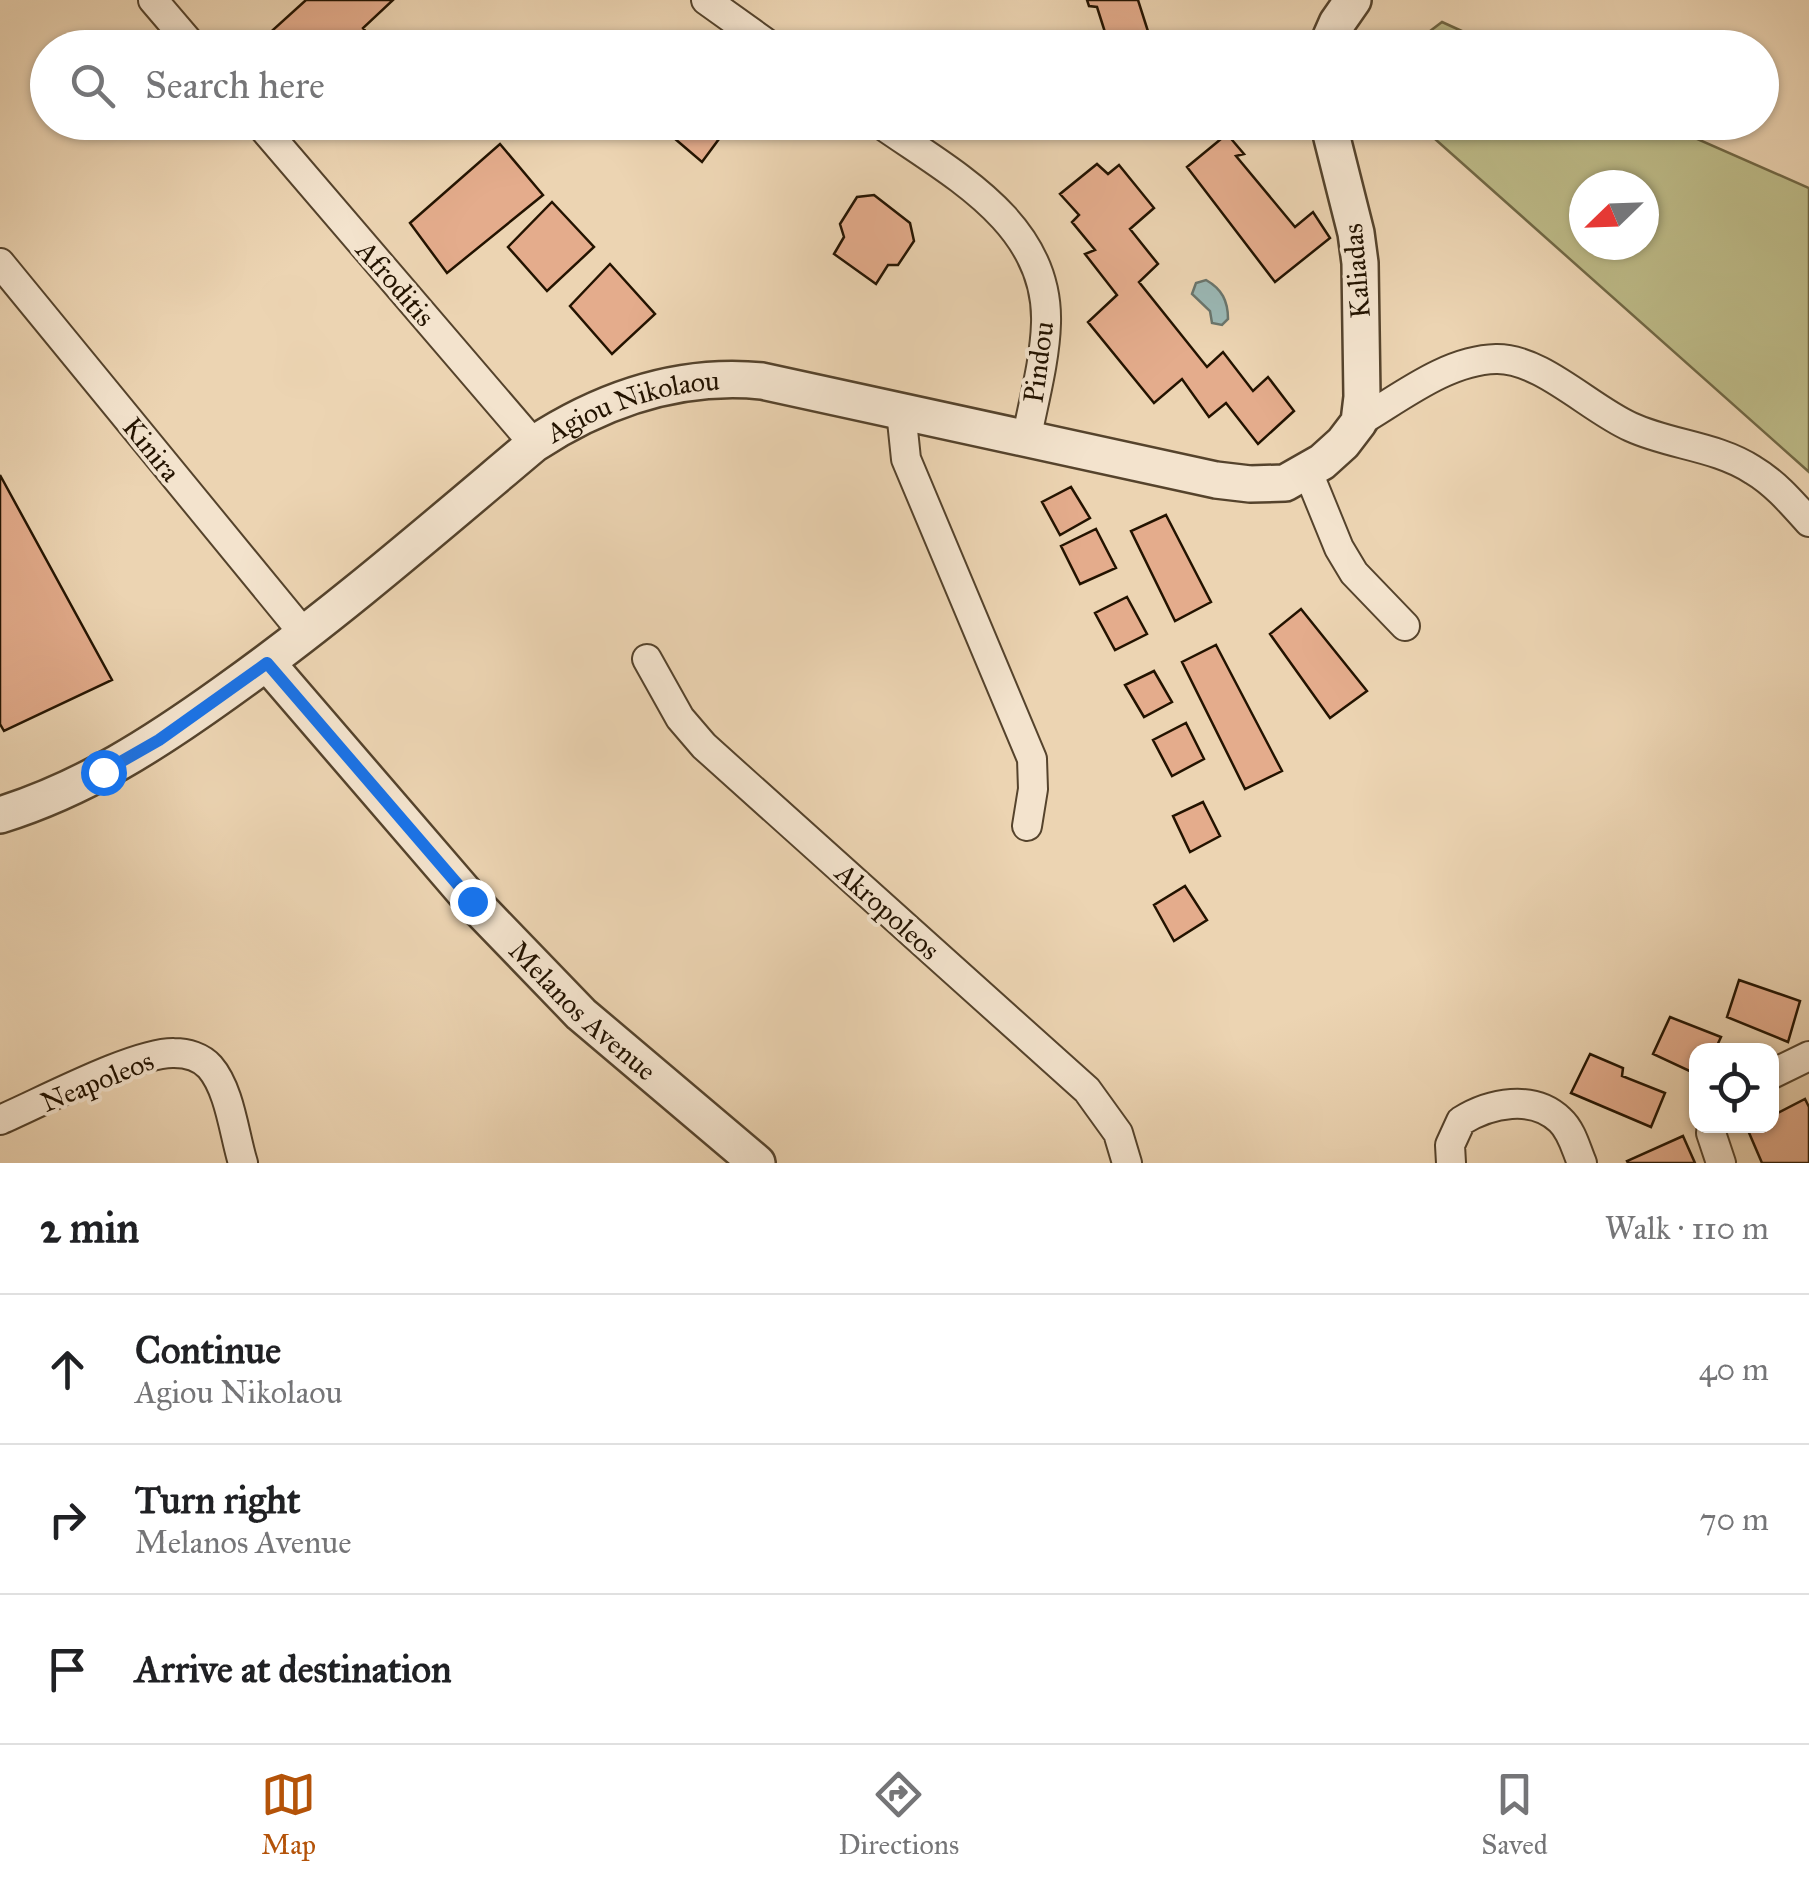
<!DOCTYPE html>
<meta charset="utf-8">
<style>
body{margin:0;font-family:"IM FELL Great Primer",serif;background:#f6f6f6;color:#202124}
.controls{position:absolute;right:30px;bottom:30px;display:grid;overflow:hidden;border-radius:20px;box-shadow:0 2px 8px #0004}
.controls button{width:90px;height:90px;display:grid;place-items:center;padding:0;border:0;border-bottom:2px solid #e0e0e0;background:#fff;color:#202124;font:50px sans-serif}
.compass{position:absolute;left:1569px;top:170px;width:90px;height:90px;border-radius:50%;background:#fff;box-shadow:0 2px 8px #0004;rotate:247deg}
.stop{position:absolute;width:30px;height:30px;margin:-22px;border:8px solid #1a73e8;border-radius:50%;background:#fff}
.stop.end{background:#1a73e8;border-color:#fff;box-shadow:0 2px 10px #0008}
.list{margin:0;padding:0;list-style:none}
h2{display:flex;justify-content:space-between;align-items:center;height:130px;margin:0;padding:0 40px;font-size:42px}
h2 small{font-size:32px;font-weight:400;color:#757577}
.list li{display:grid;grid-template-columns:65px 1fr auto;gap:30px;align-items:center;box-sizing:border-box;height:150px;padding:0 40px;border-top:2px solid #e0e0e0}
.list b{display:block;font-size:38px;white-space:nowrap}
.list p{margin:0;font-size:32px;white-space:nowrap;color:#757577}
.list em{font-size:32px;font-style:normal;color:#757577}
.icon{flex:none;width:55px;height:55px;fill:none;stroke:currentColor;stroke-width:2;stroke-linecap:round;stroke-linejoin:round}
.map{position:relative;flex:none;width:1809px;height:1163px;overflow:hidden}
.search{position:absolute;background:#fff;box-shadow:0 2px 8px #0004;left:30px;right:30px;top:30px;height:110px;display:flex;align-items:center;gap:25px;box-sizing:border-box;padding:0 35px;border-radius:55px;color:#757577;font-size:38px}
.sheet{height:580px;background:#fff}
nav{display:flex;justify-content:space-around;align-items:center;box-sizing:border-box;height:140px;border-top:2px solid #e0e0e0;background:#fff;font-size:28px;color:#757577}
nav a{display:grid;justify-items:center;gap:5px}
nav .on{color:#b45309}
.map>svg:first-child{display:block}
.green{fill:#bdbb88;stroke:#706744;stroke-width:2.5;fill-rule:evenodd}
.water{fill:#9ab7b4;stroke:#6a756c;stroke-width:2.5}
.building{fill:#e4ac8c;stroke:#231300;stroke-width:2.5}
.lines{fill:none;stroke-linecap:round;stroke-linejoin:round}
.minor-casing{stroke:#55432c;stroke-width:32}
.tertiary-casing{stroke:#55432c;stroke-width:40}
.minor{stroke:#f3e3cd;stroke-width:28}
.tertiary{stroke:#f3e3cd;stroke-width:35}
.route{stroke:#1a73e8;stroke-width:12}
.labels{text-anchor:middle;stroke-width:8;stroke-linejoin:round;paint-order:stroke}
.street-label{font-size:28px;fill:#231300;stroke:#f3e3cd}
</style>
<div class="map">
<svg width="1809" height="1163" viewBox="0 0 1809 1163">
<rect width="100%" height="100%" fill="#ecd4b2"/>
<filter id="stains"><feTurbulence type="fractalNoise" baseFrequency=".002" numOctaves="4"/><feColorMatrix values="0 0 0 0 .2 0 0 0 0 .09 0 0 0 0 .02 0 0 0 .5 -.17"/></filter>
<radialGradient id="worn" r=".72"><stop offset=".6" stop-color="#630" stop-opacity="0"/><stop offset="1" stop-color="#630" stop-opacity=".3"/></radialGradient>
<!-- green -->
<path class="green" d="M1442,22L1497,47H1409Z
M1417,123H1661L1809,188V472ZM1584,185H1644V245H1584Z"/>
<!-- water -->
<path class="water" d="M1206,280C1222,289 1228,301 1228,319L1222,325L1212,323L1210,311L1192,294L1196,283Z"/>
<!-- building -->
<path class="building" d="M306,0H393L363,28L379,48H253Z
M1087,0H1138L1153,47L1165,48H1110L1097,7L1089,6Z
M651,33L667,48H639Z
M671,122H728L730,124L702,162L674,138L680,130Z
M1227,134L1244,154L1236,156L1295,227L1313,212L1330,238L1275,282L1187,167Z
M500,144L543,195L447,273L410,223Z
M1097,164L1108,174L1119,165L1154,208L1130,229L1158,264L1139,282L1207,367L1223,352L1253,391L1268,377L1294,411L1258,444L1226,403L1209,417L1182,379L1154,403L1088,322L1117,295L1085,254L1095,250L1072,222L1079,215L1060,194Z
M874,195L910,223L914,241L898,265H888L876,284L834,254L844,237L840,224L857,197Z
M552,202L594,247L547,291L508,247Z
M610,264L655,314L612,354L570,306Z
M0,475L112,680L4,731L0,724Z
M1071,487L1090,518L1060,535L1042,502Z
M1166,515L1211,602L1175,621L1131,531Z
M1096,529L1116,568L1080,584L1061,546Z
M1127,597L1147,634L1115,650L1095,613Z
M1301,609L1367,691L1330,718L1270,634Z
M1216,645L1282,771L1245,789L1182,662Z
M1154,671L1172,702L1144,717L1125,685Z
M1186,723L1204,759L1172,776L1153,740Z
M1203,802L1220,836L1190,852L1173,816Z
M1185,886L1207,920L1174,941L1154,905Z
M1739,980L1800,1001L1788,1042L1727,1017Z
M1670,1017L1721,1037L1715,1050H1696V1074L1653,1054Z
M1590,1054L1623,1068L1622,1076L1665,1093L1651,1127L1571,1093Z
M1805,1099L1809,1107V1163H1762L1747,1128L1772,1126V1116Z
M1683,1136L1695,1163H1628L1627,1161Z"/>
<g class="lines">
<!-- minor casing -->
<g class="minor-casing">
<path id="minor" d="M153,0L194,48
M706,0L773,48
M258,122L534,444
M878,122C950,173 1049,222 1046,323C1045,360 1034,400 1027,436
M0,263L305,635
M901,411L906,459L1032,759L1033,789L1027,826
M1359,422C1400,398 1447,360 1496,359C1541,358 1590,409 1631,427C1670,445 1716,446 1753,470C1775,483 1792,503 1809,522
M1308,472L1339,548L1354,573L1405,626
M647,659L680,718L704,746L1087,1090L1118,1133L1127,1163
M1772,1074L1809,1056
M0,1120C40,1103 135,1052 174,1053C187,1053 201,1057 210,1067C230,1090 234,1134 243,1163
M1712,1126L1711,1133L1721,1163
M1451,1163L1450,1145L1461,1121C1490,1103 1533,1094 1560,1120C1572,1131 1576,1149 1582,1163"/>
</g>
<!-- tertiary casing -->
<g class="tertiary-casing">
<g id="tertiary">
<path d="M1326,48L1337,23L1353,0"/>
<path id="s1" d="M267,663L472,901L581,1014L757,1163"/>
<path id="s2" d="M0,815C84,789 155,743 226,692C333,616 433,529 534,444C603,399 679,373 762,381L1216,480L1250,484L1285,483L1322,462L1343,443L1359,422L1362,397L1360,263L1356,233L1328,122"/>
</g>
</g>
<!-- minor -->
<use href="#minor" class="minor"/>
<!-- tertiary -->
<use href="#tertiary" class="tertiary"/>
</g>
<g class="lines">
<!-- route -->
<path class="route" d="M103,772L159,740L267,663L472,901"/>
</g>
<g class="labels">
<!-- street labels -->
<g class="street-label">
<text transform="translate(1356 271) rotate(-95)" y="10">Kaliadas</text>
<text transform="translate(396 283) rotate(49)" y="10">Afroditis</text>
<text transform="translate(1038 362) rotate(-82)" y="10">Pindou</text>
<text dy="10" stroke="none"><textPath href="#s2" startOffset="762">Agiou Nikolaou</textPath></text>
<text transform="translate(152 449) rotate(51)" y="10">Kinira</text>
<text transform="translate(888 911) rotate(42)" y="10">Akropoleos</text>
<text dy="10" stroke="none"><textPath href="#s1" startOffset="470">Melanos Avenue</textPath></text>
<text transform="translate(97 1081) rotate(-22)" y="10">Neapoleos</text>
</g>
</g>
<rect width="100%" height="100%" filter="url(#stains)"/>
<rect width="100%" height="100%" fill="url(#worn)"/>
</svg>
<div class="controls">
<button><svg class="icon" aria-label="locate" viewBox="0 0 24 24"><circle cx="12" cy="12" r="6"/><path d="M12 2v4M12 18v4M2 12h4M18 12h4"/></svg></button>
</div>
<svg class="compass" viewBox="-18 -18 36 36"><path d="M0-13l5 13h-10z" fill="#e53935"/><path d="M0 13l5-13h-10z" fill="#757577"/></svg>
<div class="stop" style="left:103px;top:772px"></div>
<div class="stop end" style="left:472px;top:901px"></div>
<div class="search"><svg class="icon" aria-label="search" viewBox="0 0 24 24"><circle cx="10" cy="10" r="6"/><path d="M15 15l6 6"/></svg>Search here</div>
</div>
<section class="sheet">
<h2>2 min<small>Walk · 110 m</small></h2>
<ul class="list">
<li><svg class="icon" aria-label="ahead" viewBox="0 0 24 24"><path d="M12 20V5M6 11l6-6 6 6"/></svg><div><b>Continue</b><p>Agiou Nikolaou</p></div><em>40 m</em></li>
<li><svg class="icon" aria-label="right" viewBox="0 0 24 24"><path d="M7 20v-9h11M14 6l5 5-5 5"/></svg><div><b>Turn right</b><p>Melanos Avenue</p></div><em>70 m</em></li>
<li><svg class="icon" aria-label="arrive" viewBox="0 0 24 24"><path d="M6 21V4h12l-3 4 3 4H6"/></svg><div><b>Arrive at destination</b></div></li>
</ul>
</section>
<nav>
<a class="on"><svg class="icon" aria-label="map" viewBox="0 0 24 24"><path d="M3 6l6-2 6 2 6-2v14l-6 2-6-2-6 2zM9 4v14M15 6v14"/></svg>Map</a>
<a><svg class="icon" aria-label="directions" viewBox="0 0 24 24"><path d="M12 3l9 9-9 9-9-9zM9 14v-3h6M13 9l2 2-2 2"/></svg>Directions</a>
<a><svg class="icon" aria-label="saved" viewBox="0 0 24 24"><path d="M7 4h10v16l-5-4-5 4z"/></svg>Saved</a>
</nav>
